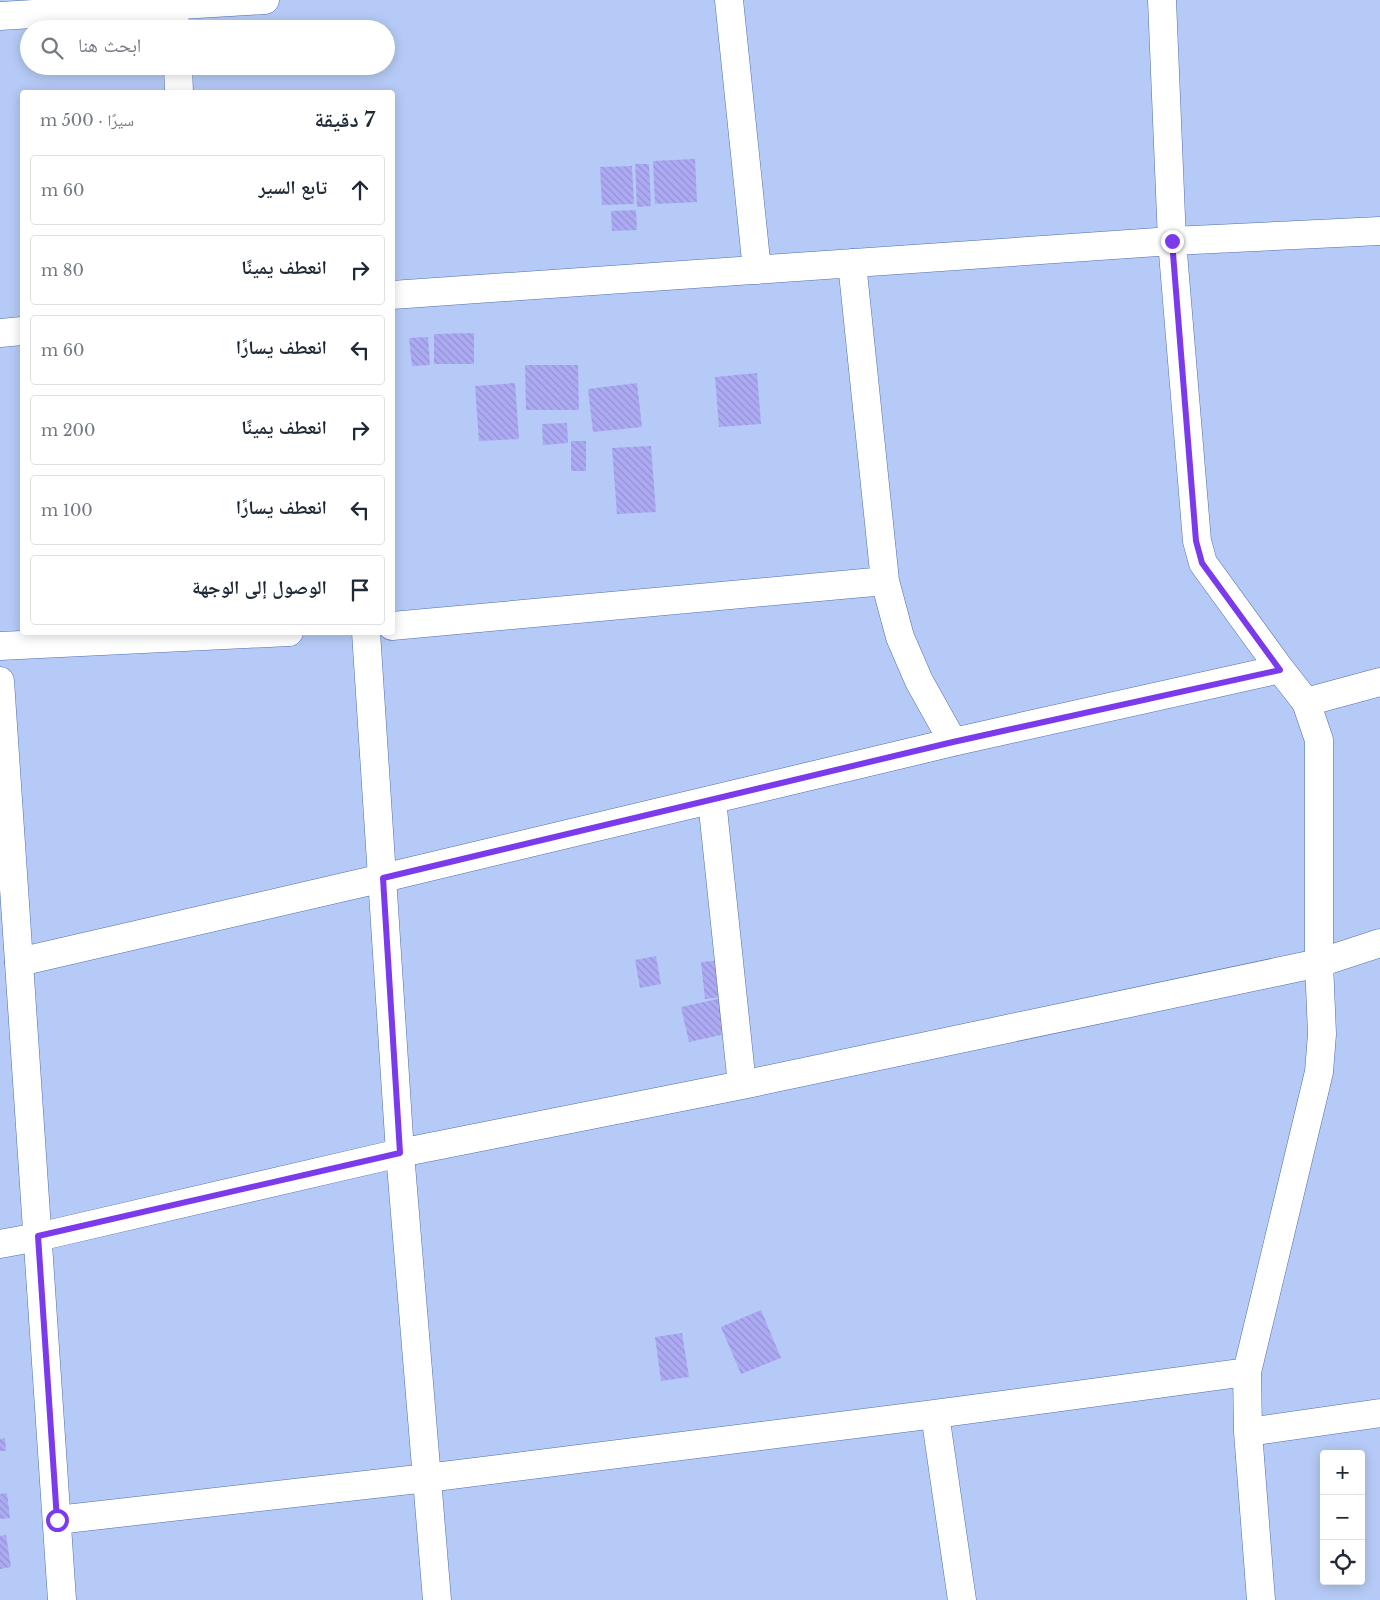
<!DOCTYPE html>
<html lang="ar">
<meta charset="utf-8">
<style>
body{margin:0;font-family:"Libre Baskerville","Noto Naskh Arabic",serif;background:#f6f6f7;color:#1f2937;direction:rtl}
.controls{position:absolute;right:15px;bottom:15px;display:grid;overflow:hidden;border-radius:5px;box-shadow:0 2px 12px #0003}
.controls button{width:45px;height:45px;display:grid;place-items:center;padding:0;border:0;border-bottom:1px solid #e0e1e3;background:#fff;color:#1f2937;font:25px sans-serif}
.stop{position:absolute;width:15px;height:15px;margin:-11px;border:4px solid #7c3aed;border-radius:50%;background:#fff}
.stop.end{background:#7c3aed;border-color:#fff;box-shadow:0 1px 5px #0008}
.list{margin:0;padding:0;list-style:none}
h2{display:flex;justify-content:space-between;align-items:center;height:65px;margin:0;padding:0 20px;font-size:21px}
h2 small{font-size:16px;font-weight:400;color:#747a83}
.list li{display:grid;grid-template-columns:32px 1fr auto;gap:15px;align-items:center;box-sizing:border-box;height:70px;margin:0 10px 10px;padding:0 10px;border:1px solid #e0e1e3;border-radius:5px}
.list b{display:block;font-size:19px;white-space:nowrap}
.list em{font-size:16px;font-style:normal;color:#747a83}
.icon{flex:none;width:28px;height:28px;fill:none;stroke:currentColor;stroke-width:2;stroke-linecap:round;stroke-linejoin:round}
.map{position:relative;flex:none;width:1380px;height:1600px;overflow:hidden;direction:ltr}
.search{position:absolute;background:#fff;box-shadow:0 2px 12px #0003;left:20px;top:20px;width:375px;height:55px;display:flex;align-items:center;gap:12px;box-sizing:border-box;padding:0 18px;border-radius:28px;color:#747a83;font-size:19px}
.panel{position:absolute;background:#fff;box-shadow:0 2px 12px #0003;left:20px;top:90px;width:375px;height:545px;border-radius:5px;direction:rtl}
.map>svg:first-child{display:block}
.building{fill:url(#building-back-hatch)}
.lines{fill:none;stroke-linecap:round;stroke-linejoin:round}
.street-casing{stroke:#516eb0;stroke-width:29}
.secondary-casing{stroke:#516eb0;stroke-width:29}
.street{stroke:#fff;stroke-width:28}
.secondary{stroke:#fff;stroke-width:28}
.route{stroke:#7c3aed;stroke-width:6}
</style>
<div class="map">
<svg width="1380" height="1600" viewBox="0 0 1380 1600">
<defs>
<pattern id="building-back-hatch" width="6" height="6" patternUnits="userSpaceOnUse" patternTransform="scale(1.25)"><rect width="6" height="6" fill="#adaaf4"/><path d="M-1 5l2 2M0 0l6 6M5-1l2 2" fill="none" stroke="#9391d1"/></pattern>
</defs>
<rect width="100%" height="100%" fill="#b5caf6"/>
<!-- building -->
<path class="building" d="M695,159L697,202L655,204L653,161Z
M635,164H649L651,206L637,207Z
M632,166L634,204L602,205L600,167Z
M636,210L637,230L612,231L611,211Z
M474,333V364H434V334Z
M428,337L430,365L412,366L409,338Z
M525,365H578L579,410H526Z
M757,373L761,424L719,427L715,377Z
M515,383L519,439L479,441L475,386Z
M637,383L642,427L593,432L588,389Z
M567,423L568,443L543,445L542,424Z
M571,441H586V471H571Z
M651,446L656,512L617,514L612,448Z
M656,956L661,984L640,988L635,960Z
M725,960L729,996L705,999L701,962Z
M722,998L730,1033L689,1042L681,1007Z
M761,1310L781,1358L741,1374L721,1327Z
M682,1333L689,1377L661,1381L655,1337Z
M5,1438L6,1451H0V1439Z
M7,1493L10,1518L0,1519V1494Z
M6,1535L11,1567L0,1569V1536Z"/>
<g class="lines">
<!-- street casing -->
<g class="street-casing">
<path id="street" d="M729,0L757,270
M1162,0L1172,241L1197,541L1203,563L1280,669L1306,702L1319,740V963L1322,1034L1319,1072L1247,1372L1248,1432L1261,1600
M174,5L175,29
M0,16L265,0
M178,66L179,92
M852,263L885,581L900,637L919,681L953,742
M392,295L1172,241L1380,231
M0,333L22,331
M392,626L885,581
M366,632L400,1153L437,1600
M0,646L289,632
M1306,702L1380,682
M712,800L742,1085
M19,962L383,878L953,742L1280,669
M0,1244L38,1237L400,1153L742,1085L1319,963L1380,943
M935,1414L962,1600
M1248,1432L1380,1413
M57,1520L427,1478L935,1414L1247,1372"/>
</g>
<!-- secondary casing -->
<g class="secondary-casing">
<path id="secondary" d="M0,681L62,1600"/>
</g>
<!-- street -->
<use href="#street" class="street"/>
<!-- secondary -->
<use href="#secondary" class="secondary"/>
</g>
<g class="lines">
<!-- route -->
<path class="route" d="M57,1520L38,1236L400,1153L383,878L953,742L1280,670L1202,563L1196,541L1172,241"/>
</g>
</svg>
<div class="controls">
<button>+</button>
<button>−</button>
<button><svg class="icon" aria-label="locate" viewBox="0 0 24 24"><circle cx="12" cy="12" r="6"/><path d="M12 2v4M12 18v4M2 12h4M18 12h4"/></svg></button>
</div>
<div class="stop" style="left:57px;top:1520px"></div>
<div class="stop end" style="left:1172px;top:241px"></div>
<div class="search"><svg class="icon" aria-label="search" viewBox="0 0 24 24"><circle cx="10" cy="10" r="6"/><path d="M15 15l6 6"/></svg>ابحث هنا</div>
<section class="panel">
<h2>7 دقيقة<small>سيرًا · 500 m</small></h2>
<ul class="list">
<li><svg class="icon" aria-label="ahead" viewBox="0 0 24 24"><path d="M12 20V5M6 11l6-6 6 6"/></svg><div><b>تابع السير</b></div><em>60 m</em></li>
<li><svg class="icon" aria-label="right" viewBox="0 0 24 24"><path d="M7 20v-9h11M14 6l5 5-5 5"/></svg><div><b>انعطف يمينًا</b></div><em>80 m</em></li>
<li><svg class="icon" aria-label="left" viewBox="0 0 24 24"><path d="M17 20v-9H6M10 6l-5 5 5 5"/></svg><div><b>انعطف يسارًا</b></div><em>60 m</em></li>
<li><svg class="icon" aria-label="right" viewBox="0 0 24 24"><path d="M7 20v-9h11M14 6l5 5-5 5"/></svg><div><b>انعطف يمينًا</b></div><em>200 m</em></li>
<li><svg class="icon" aria-label="left" viewBox="0 0 24 24"><path d="M17 20v-9H6M10 6l-5 5 5 5"/></svg><div><b>انعطف يسارًا</b></div><em>100 m</em></li>
<li><svg class="icon" aria-label="arrive" viewBox="0 0 24 24"><path d="M6 21V4h12l-3 4 3 4H6"/></svg><div><b>الوصول إلى الوجهة</b></div></li>
</ul>
</section>
</div>
